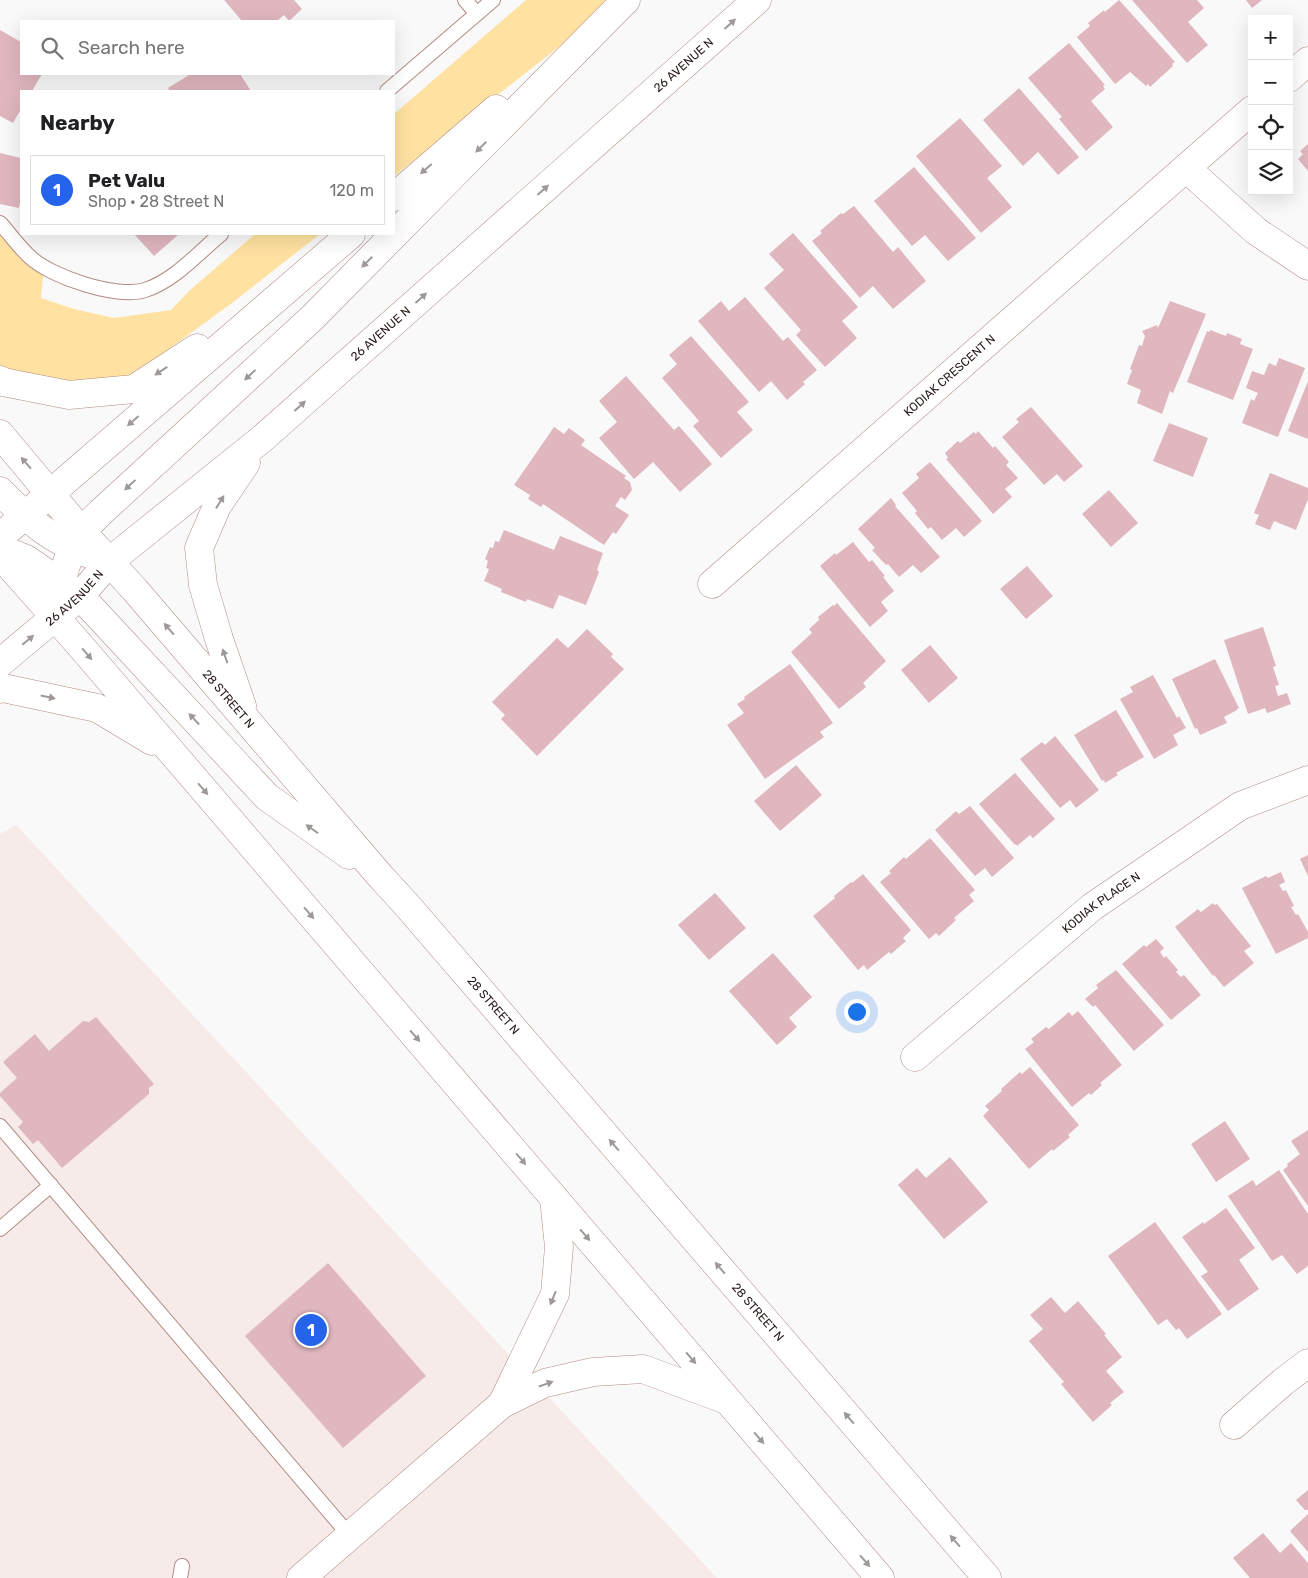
<!DOCTYPE html>
<meta charset="utf-8">
<style>
body{margin:0;font-family:Rubik,sans-serif;background:#f6f6f6;color:#202124}
.controls{position:absolute;right:15px;top:15px;display:grid;overflow:hidden;border-radius:0px;box-shadow:0 5px 20px #0002}
.controls button{width:45px;height:45px;display:grid;place-items:center;padding:0;border:0;border-bottom:1px solid #e0e0e0;background:#fff;color:#202124;font:25px sans-serif}
.you{position:absolute;left:856px;top:1011px;width:18px;height:18px;margin:-12px;border:4px solid #fff;border-radius:50%;background:#1a73e8;box-shadow:0 0 0 8px #1a73e833}
.badge{display:grid;place-items:center;width:32px;height:32px;border-radius:50%;background:#2563eb;color:#fff;font-size:16px;font-weight:700}
.pin{position:absolute;translate:-50% -50%;border:2px solid #fff;box-shadow:0 1px 5px #0006}
.list{margin:0;padding:0;list-style:none}
h2{display:flex;justify-content:space-between;align-items:center;height:65px;margin:0;padding:0 20px;font-size:21px}
h2 small{font-size:16px;font-weight:400;color:#757577}
.list li{display:grid;grid-template-columns:32px 1fr auto;gap:15px;align-items:center;box-sizing:border-box;height:70px;margin:0 10px 10px;padding:0 10px;border:1px solid #e0e0e0;border-radius:0px}
.list b{display:block;font-size:19px;white-space:nowrap}
.list p{margin:0;font-size:16px;white-space:nowrap;color:#757577}
.list em{font-size:16px;font-style:normal;color:#757577}
.icon{flex:none;width:28px;height:28px;fill:none;stroke:currentColor;stroke-width:2;stroke-linecap:round;stroke-linejoin:round}
.map{position:relative;flex:none;width:1308px;height:1578px;overflow:hidden}
.search{position:absolute;background:#fff;box-shadow:0 5px 20px #0002;left:20px;top:20px;width:375px;height:55px;display:flex;align-items:center;gap:12px;box-sizing:border-box;padding:0 18px;border-radius:0px;color:#757577;font-size:19px}
.panel{position:absolute;background:#fff;box-shadow:0 5px 20px #0002;left:20px;top:90px;width:375px;height:145px;border-radius:0px}
.map>svg:first-child{display:block}
.built{fill:#f6ebe9}
.green{fill:#ffe2a2}
.building{fill:#e0b6bf}
.lines{fill:none;stroke-linecap:round;stroke-linejoin:round}
.lane-casing{stroke:#b38b83;stroke-width:16}
.street-casing{stroke:#b38b83;stroke-width:29}
.secondary-casing{stroke:#b38b83;stroke-width:29}
.lane{stroke:#fff;stroke-width:14}
.street{stroke:#fff;stroke-width:28}
.secondary{stroke:#fff;stroke-width:28}
.oneway{fill:#9e9897}
.labels{text-anchor:middle;stroke-width:5;stroke-linejoin:round;paint-order:stroke}
.street-label{font-size:12px;fill:#281a17;stroke:#fff}
</style>
<div class="map">
<svg width="1308" height="1578" viewBox="0 0 1308 1578">
<rect width="100%" height="100%" fill="#f9f9f9"/>
<!-- built -->
<path class="built" d="M16,825L717,1578H0V834Z"/>
<!-- green -->
<path class="green" d="M526,0H619L394,176V114Z
M0,223L44,267L41,298L74,309L114,318L171,310L189,291L255,234H320L232,303L129,378L58,383L7,372L0,365Z"/>
<!-- building -->
<path class="building" d="M224,0H294L302,9L289,21L284,15L277,21H242Z
M1119,0L1175,62L1172,64L1173,66L1150,87L1148,84L1146,86L1130,72L1115,84L1077,37L1090,26L1088,23L1104,10L1105,12Z
M1132,0H1197L1204,8L1188,22L1208,45L1187,63Z
M1246,0H1262L1252,8Z
M0,30L21,42V74H42L32,91H21V109L13,123L0,116Z
M1069,43L1105,85L1103,86L1105,89L1091,101L1113,127L1086,151L1059,119L1062,117L1028,78Z
M191,74H240L251,91H170L168,88Z
M1019,88L1079,157L1058,175L1038,152L1023,166L983,120Z
M960,118L1002,166L987,178L1012,207L981,233L916,156Z
M1308,144V171L1298,159L1303,154L1300,151Z
M0,153L21,158V197L19,208L0,204Z
M914,167L976,238L948,261L925,235L912,246L874,201Z
M854,206L893,252L898,247L926,281L893,309L873,286L860,298L812,241L822,233L820,231L841,213L843,214Z
M793,233L858,307L842,321L857,338L825,367L796,335L801,330L764,288L784,270L769,254Z
M134,234H179L154,256Z
M745,297L783,341L788,337L817,370L803,382L805,384L787,400L771,381L759,392L698,321L721,301L729,311Z
M1170,301L1206,314L1173,393L1170,391L1162,414L1137,403L1141,390L1127,384L1132,370L1130,369L1139,345L1142,346L1145,336L1142,331L1157,325L1158,328Z
M1210,330L1226,336L1227,333L1242,339L1240,344L1253,349L1233,400L1187,382L1207,331L1210,332Z
M691,336L749,402L737,412L753,430L721,458L693,426L699,421L662,378L677,364L669,355Z
M1279,358L1305,368L1278,437L1242,423L1251,399L1254,401L1258,393L1246,388L1252,371L1264,375L1269,363L1276,366Z
M626,376L674,430L679,426L712,464L680,492L653,462L634,479L599,438L617,422L599,401Z
M1308,381V439L1288,431Z
M1031,407L1083,466L1064,482L1057,474L1044,485L1002,437L1019,422L1016,419Z
M1169,423L1208,438L1193,477L1153,461Z
M554,427L564,434L569,428L585,440L581,445L626,476L624,478L630,482L632,490L625,500L621,497L615,506L629,515L616,534L613,532L604,545L543,504L541,507L528,499L530,495L514,485Z
M978,431L993,448L995,446L1009,462L1006,465L1018,478L1005,489L1012,497L993,514L946,459L948,458L945,453L958,441L960,443L974,432L976,434Z
M930,462L982,521L964,537L956,528L942,540L931,527L928,529L915,513L917,511L902,493L919,478L916,474Z
M1270,473L1308,488V499L1296,530L1274,521L1270,530L1255,524L1259,515L1254,513Z
M1109,490L1138,523L1111,547L1082,514Z
M891,498L896,505L895,506L940,557L921,573L913,565L899,577L888,564L886,565L872,550L875,548L858,529Z
M504,530L554,550L560,536L603,553L597,570L599,572L586,605L559,595L553,609L527,599L526,602L501,592L502,589L484,581L489,569L486,568L488,561L485,559L490,547L493,548L495,541L499,542Z
M853,542L869,562L872,560L885,576L883,577L894,591L881,602L888,611L870,627L820,566L835,553L836,555Z
M1027,566L1053,596L1026,619L1000,589Z
M837,603L886,661L863,683L866,687L839,709L791,652L812,633L809,629L819,620L818,617L833,605L834,606Z
M1263,627L1276,666L1273,667L1279,685L1275,686L1278,696L1287,693L1291,704L1267,713L1265,708L1248,714L1224,640Z
M587,629L613,654L611,657L624,669L537,756L501,719L505,715L492,702L557,638L568,648Z
M930,645L958,678L929,703L901,670Z
M1215,659L1239,708L1237,709V710L1224,717L1227,723L1200,735L1197,728L1195,729L1172,679Z
M790,664L833,723L820,732L824,737L765,779L727,725L744,713L737,704L745,699L744,697Z
M1153,675L1177,718L1179,716L1186,728L1173,735L1178,745L1154,759L1120,699L1133,692L1130,687Z
M1116,710L1144,757L1116,773L1118,775L1105,783L1104,780L1102,781L1074,735Z
M1055,736L1099,790L1076,808L1070,800L1060,808L1020,759L1042,742L1045,745Z
M796,765L822,795L780,831L754,801Z
M1015,773L1055,819L1033,838L1030,835L1017,846L1016,844L1015,845L979,804Z
M970,806L1014,858L992,877L985,868L975,876L935,830L956,811L959,814Z
M930,838L975,890L969,895L974,901L954,918L956,920L939,936L936,933L929,939L880,882L891,873L889,871L904,857L906,859Z
M1308,855V876L1300,859Z
M1281,872L1285,882L1279,885L1283,891L1286,890L1294,906L1291,907L1296,915L1298,914L1308,932V938L1276,954L1242,888L1266,876L1268,878Z
M863,874L911,930L903,938L906,941L891,954L889,952L867,970L864,965L858,970L813,916L835,898L834,896L851,882L852,883Z
M715,893L746,928L709,960L678,925Z
M1213,903L1214,905L1217,904L1251,946L1244,951L1254,963L1224,987L1214,975L1213,976L1175,927L1198,909L1201,912Z
M1156,939L1164,948L1160,952L1164,958L1166,956L1178,970L1176,972L1181,977L1184,975L1201,995L1171,1020L1122,964L1144,945L1146,947Z
M773,953L812,997L789,1018L797,1027L777,1045L729,991Z
M1116,970L1164,1025L1134,1051L1095,1005L1093,1007L1085,999L1098,988L1096,985Z
M1078,1011L1122,1065L1100,1083L1102,1085L1091,1095L1089,1093L1072,1107L1025,1049L1034,1042L1031,1039L1046,1027L1049,1029L1069,1012L1072,1016Z
M96,1017L154,1084L149,1088V1094L62,1168L38,1140L33,1144L18,1127L23,1122L0,1096V1093L17,1078L3,1062L35,1034L49,1051L83,1021L89,1022Z
M1030,1067L1079,1125L1068,1135L1070,1137L1053,1151L1052,1149L1029,1169L983,1116L989,1110L985,1106L1002,1091L1001,1089L1020,1072L1022,1074Z
M1225,1121L1250,1159L1216,1182L1191,1144Z
M1308,1130V1206L1283,1170L1288,1166L1287,1164L1300,1154L1291,1141Z
M950,1157L988,1202L944,1239L898,1185L917,1168L926,1178Z
M1279,1170L1308,1214V1266L1297,1274L1282,1255L1272,1261L1228,1196L1253,1180L1256,1186Z
M1226,1208L1255,1248L1239,1260L1259,1289L1228,1311L1201,1276L1208,1272L1182,1237L1203,1222L1204,1224Z
M1155,1222L1222,1314L1187,1339L1179,1328L1176,1330L1167,1319L1158,1325L1108,1256Z
M328,1263L426,1376L343,1448L245,1336Z
M1051,1297L1065,1313L1078,1301L1106,1334L1104,1335L1122,1357L1106,1371L1124,1392L1110,1403L1112,1405L1093,1422L1061,1384L1064,1382L1029,1341L1043,1329L1030,1315Z
M1308,1490V1510H1305L1296,1500Z
M1308,1514V1552L1290,1531Z
M1263,1533L1280,1553L1291,1543L1308,1563V1578H1250L1233,1558Z"/>
<g class="lines">
<!-- lane casing -->
<g class="lane-casing">
<path id="lane" d="M465,0L477,14
M387,91L493,0
M0,223C10,234 19,247 30,257C51,277 117,299 145,290C174,281 198,253 221,234
M0,1126L350,1536
M0,1229L51,1185
M180,1578L182,1566"/>
</g>
<!-- street casing -->
<g class="street-casing">
<g id="street">
<path d="M1289,78L1308,61"/>
<path d="M1186,168L1256,231L1308,266"/>
<path id="s1" d="M712,584L1252,110"/>
<path id="s2" d="M915,1057L1092,907L1240,806L1308,780"/>
<path d="M1234,1425L1283,1382L1308,1363"/>
</g>
</g>
<!-- secondary casing -->
<g class="secondary-casing">
<g id="secondary">
<path d="M394,197L496,109"/>
<path d="M0,380L3,382L69,395L134,389L197,348"/>
<path id="s3" d="M0,434L82,532L135,590L381,877L405,903L987,1578"/>
<path d="M0,491C28,520 53,542 92,555"/>
<path d="M0,537L351,234"/>
<path d="M1,549L26,559L80,596L267,797L349,855"/>
<path d="M0,555L78,643L880,1578"/>
<path d="M55,617C60,588 65,554 83,531C88,524 94,519 100,513L312,318L626,0"/>
<path id="s4" d="M0,663L80,596L110,561L263,438L757,0"/>
<path d="M0,689L3,688L97,708L152,741"/>
<path d="M242,706L219,639L203,585L199,548L217,506L246,463"/>
<path d="M502,1404L555,1294L559,1247L554,1198"/>
<path d="M301,1578L502,1404L545,1383L593,1372L643,1369L724,1399"/>
</g>
</g>
<!-- lane -->
<use href="#lane" class="lane"/>
<!-- street -->
<use href="#street" class="street"/>
<!-- secondary -->
<use href="#secondary" class="secondary"/>
</g>
<!-- one-way arrows -->
<defs><path id="oneway-solid" d="M-6-.8H1V-3.2L6.5 0L1 3.2V.8H-6Z" transform="scale(1.25)"/></defs>
<g class="oneway">
<use href="#oneway-solid" transform="translate(730 24) rotate(-42)"/>
<use href="#oneway-solid" transform="translate(481 147) rotate(135)"/>
<use href="#oneway-solid" transform="translate(426 169) rotate(139)"/>
<use href="#oneway-solid" transform="translate(543 190) rotate(-42)"/>
<use href="#oneway-solid" transform="translate(367 262) rotate(135)"/>
<use href="#oneway-solid" transform="translate(421 298) rotate(-42)"/>
<use href="#oneway-solid" transform="translate(161 371) rotate(147)"/>
<use href="#oneway-solid" transform="translate(250 375) rotate(137)"/>
<use href="#oneway-solid" transform="translate(300 406) rotate(-42)"/>
<use href="#oneway-solid" transform="translate(133 421) rotate(139)"/>
<use href="#oneway-solid" transform="translate(26 463) rotate(-131)"/>
<use href="#oneway-solid" transform="translate(130 485) rotate(137)"/>
<use href="#oneway-solid" transform="translate(220 502) rotate(-58)"/>
<use href="#oneway-solid" transform="translate(169 629) rotate(-131)"/>
<use href="#oneway-solid" transform="translate(28 640) rotate(-40)"/>
<use href="#oneway-solid" transform="translate(87 654) rotate(49)"/>
<use href="#oneway-solid" transform="translate(225 656) rotate(-109)"/>
<use href="#oneway-solid" transform="translate(48 697) rotate(12)"/>
<use href="#oneway-solid" transform="translate(194 719) rotate(-133)"/>
<use href="#oneway-solid" transform="translate(203 789) rotate(49)"/>
<use href="#oneway-solid" transform="translate(312 829) rotate(-145)"/>
<use href="#oneway-solid" transform="translate(309 913) rotate(49)"/>
<use href="#oneway-solid" transform="translate(415 1036) rotate(49)"/>
<use href="#oneway-solid" transform="translate(614 1145) rotate(-131)"/>
<use href="#oneway-solid" transform="translate(521 1159) rotate(49)"/>
<use href="#oneway-solid" transform="translate(585 1235) rotate(49)"/>
<use href="#oneway-solid" transform="translate(720 1268) rotate(-131)"/>
<use href="#oneway-solid" transform="translate(553 1298) rotate(112)"/>
<use href="#oneway-solid" transform="translate(691 1358) rotate(49)"/>
<use href="#oneway-solid" transform="translate(546 1384) rotate(-19)"/>
<use href="#oneway-solid" transform="translate(849 1418) rotate(-131)"/>
<use href="#oneway-solid" transform="translate(759 1438) rotate(49)"/>
<use href="#oneway-solid" transform="translate(955 1541) rotate(-131)"/>
<use href="#oneway-solid" transform="translate(865 1561) rotate(49)"/>
</g>
<g class="labels">
<!-- street labels -->
<g class="street-label">
<text dy="4" stroke="none"><textPath href="#s4" startOffset="909">26 AVENUE N</textPath></text>
<text dy="4" stroke="none"><textPath href="#s4" startOffset="504">26 AVENUE N</textPath></text>
<text dy="4" stroke="none"><textPath href="#s1" startOffset="316">KODIAK CRESCENT N</textPath></text>
<text dy="4" stroke="none"><textPath href="#s4" startOffset="99">26 AVENUE N</textPath></text>
<text dy="4" stroke="none"><textPath href="#s3" startOffset="350">28 STREET N</textPath></text>
<text dy="4" stroke="none"><textPath href="#s2" startOffset="242">KODIAK PLACE N</textPath></text>
<text dy="4" stroke="none"><textPath href="#s3" startOffset="755">28 STREET N</textPath></text>
<text dy="4" stroke="none"><textPath href="#s3" startOffset="1160">28 STREET N</textPath></text>
</g>
</g>
</svg>
<div class="controls">
<button>+</button>
<button>−</button>
<button><svg class="icon" aria-label="locate" viewBox="0 0 24 24"><circle cx="12" cy="12" r="6"/><path d="M12 2v4M12 18v4M2 12h4M18 12h4"/></svg></button>
<button><svg class="icon" aria-label="layers" viewBox="0 0 24 24"><path d="M12 4l9 5-9 5-9-5zM3 14l9 5 9-5"/></svg></button>
</div>
<div class="you"></div>
<div class="pin badge" style="left:311px;top:1330px">1</div>
<div class="search"><svg class="icon" aria-label="search" viewBox="0 0 24 24"><circle cx="10" cy="10" r="6"/><path d="M15 15l6 6"/></svg>Search here</div>
<section class="panel">
<h2>Nearby<small></small></h2>
<ul class="list">
<li><span class="badge">1</span><div><b>Pet Valu</b><p>Shop · 28 Street N</p></div><em>120 m</em></li>
</ul>
</section>
</div>
